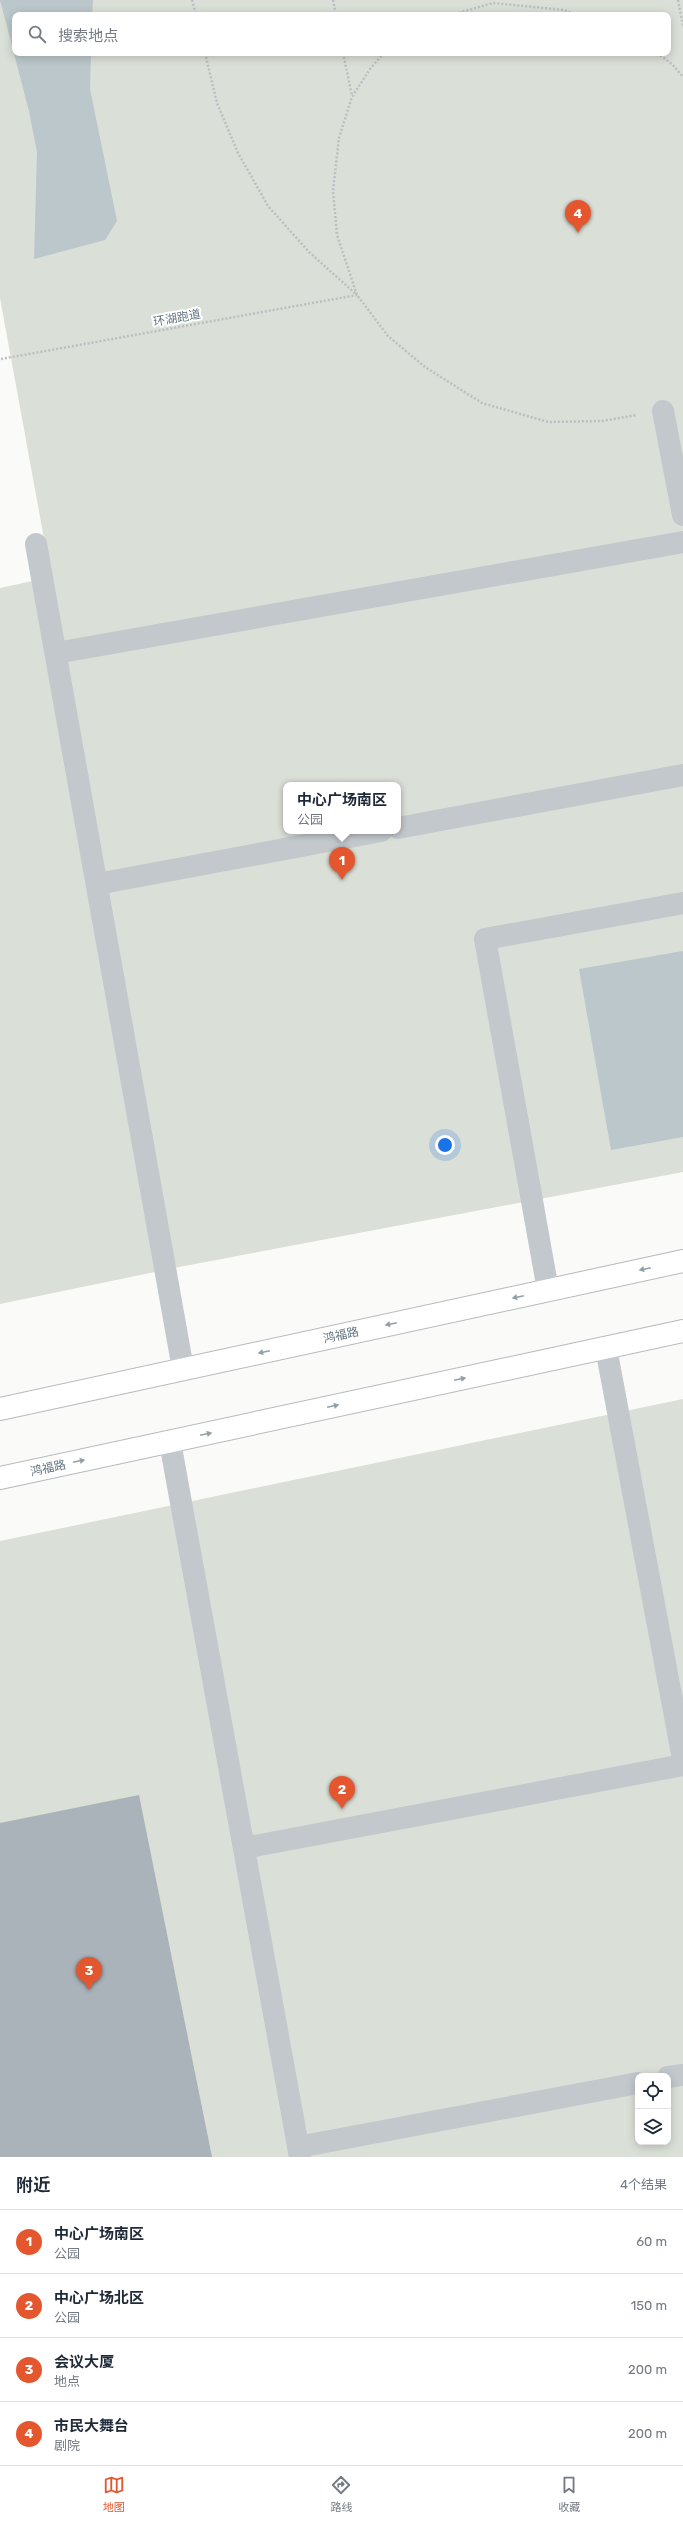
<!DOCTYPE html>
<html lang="zh">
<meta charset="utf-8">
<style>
body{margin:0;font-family:Rubik,"Noto Sans SC",sans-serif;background:#f6f6f7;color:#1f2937}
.controls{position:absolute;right:12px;bottom:12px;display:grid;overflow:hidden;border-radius:8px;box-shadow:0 2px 10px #0003}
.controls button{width:36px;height:36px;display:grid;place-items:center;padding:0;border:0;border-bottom:1px solid #e0e1e3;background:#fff;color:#1f2937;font:20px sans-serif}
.you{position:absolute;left:445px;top:1145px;width:14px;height:14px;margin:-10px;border:3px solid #fff;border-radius:50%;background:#1a73e8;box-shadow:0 0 0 6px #1a73e833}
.badge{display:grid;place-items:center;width:26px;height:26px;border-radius:50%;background:#e4572e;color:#fff;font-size:13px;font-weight:700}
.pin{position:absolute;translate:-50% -33px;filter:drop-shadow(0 1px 2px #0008)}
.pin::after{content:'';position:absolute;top:21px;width:14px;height:12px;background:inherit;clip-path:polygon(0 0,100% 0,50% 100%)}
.popup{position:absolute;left:283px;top:782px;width:118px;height:52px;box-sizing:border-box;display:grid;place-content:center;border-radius:8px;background:#fff;filter:drop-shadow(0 1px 3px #0005);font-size:13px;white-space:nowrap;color:#747a83}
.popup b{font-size:15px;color:#1f2937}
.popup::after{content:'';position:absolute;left:50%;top:100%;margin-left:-8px;border:8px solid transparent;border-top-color:#fff}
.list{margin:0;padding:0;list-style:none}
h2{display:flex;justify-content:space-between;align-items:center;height:52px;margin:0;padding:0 16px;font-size:17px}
h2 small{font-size:13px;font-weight:400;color:#747a83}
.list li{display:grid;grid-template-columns:26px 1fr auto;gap:12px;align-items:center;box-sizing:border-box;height:64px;padding:0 16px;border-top:1px solid #e0e1e3}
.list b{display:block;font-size:15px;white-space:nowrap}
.list p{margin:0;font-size:13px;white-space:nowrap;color:#747a83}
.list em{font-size:13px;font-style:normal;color:#747a83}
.icon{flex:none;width:22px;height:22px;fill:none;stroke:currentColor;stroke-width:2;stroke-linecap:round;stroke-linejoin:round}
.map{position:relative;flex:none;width:683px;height:2157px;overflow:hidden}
.search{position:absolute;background:#fff;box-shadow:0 2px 10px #0003;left:12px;right:12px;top:12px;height:44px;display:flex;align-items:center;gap:10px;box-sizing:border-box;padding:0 14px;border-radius:8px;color:#747a83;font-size:15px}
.sheet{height:308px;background:#fff}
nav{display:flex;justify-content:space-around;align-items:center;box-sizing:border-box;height:56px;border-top:1px solid #e0e1e3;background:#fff;font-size:11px;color:#747a83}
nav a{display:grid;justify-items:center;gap:2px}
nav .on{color:#e4572e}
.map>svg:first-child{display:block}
.green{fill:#dadfd7;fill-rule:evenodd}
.water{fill:#bbc7cb}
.building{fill:#aab3b9}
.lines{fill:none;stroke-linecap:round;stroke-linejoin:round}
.major-casing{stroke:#b5babe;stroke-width:24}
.path{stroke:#bbbfc2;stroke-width:2.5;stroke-dasharray:2 2;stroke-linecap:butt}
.minor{stroke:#c3c8cc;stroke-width:22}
.major{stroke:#fff;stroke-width:22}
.oneway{fill:#939fa8}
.labels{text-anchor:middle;stroke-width:4;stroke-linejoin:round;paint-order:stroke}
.street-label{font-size:12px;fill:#657683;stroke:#fff}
</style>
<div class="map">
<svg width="683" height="2157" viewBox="0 0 683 2157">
<rect width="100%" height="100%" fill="#fafaf8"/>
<!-- green -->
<path class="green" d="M0,0H683V1172L179,1267L0,1304V588L51,577L0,298ZM15,15H668V53H15ZM286,785H398V831H286Z
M683,1399V2157H0V1541ZM638,2076H668V2142H638Z"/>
<!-- water -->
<path class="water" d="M0,0H93L92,15H15V53H91L90,89L117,221L105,240L34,259L37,152L29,111Z
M683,951V1137L611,1150L579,969Z"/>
<!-- building -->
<path class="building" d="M139,1795L212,2157H0V1823Z"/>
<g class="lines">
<!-- major casing -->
<g class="major-casing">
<path id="major" d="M0,1409L683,1261
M0,1478L683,1331"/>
</g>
<!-- path -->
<path class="path" d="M192,0L196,15
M333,0L336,15
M678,0L683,26
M451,15L493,3L564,10L578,15
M205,53L217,103L238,153L268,206L309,252L357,295
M343,53L352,96
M384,53L370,69L352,97L339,138L333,191L337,235L357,295L388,336L425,367L482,403L548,422L602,421L637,415
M657,53L672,64L683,77
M1,359L357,295"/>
<!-- minor -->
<path class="minor" d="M663,411L683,515
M36,544L183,1369
M56,653L683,542
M398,828L683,775
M97,884L381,831
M548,1290L485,939L683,903
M606,1348L683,1759
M170,1442L300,2157
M244,1848L683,1765
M668,2077L683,2075
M298,2147L638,2083"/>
<!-- major -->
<use href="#major" class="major"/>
</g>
<!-- one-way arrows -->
<defs><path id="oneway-solid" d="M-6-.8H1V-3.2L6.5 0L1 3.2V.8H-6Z"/></defs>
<g class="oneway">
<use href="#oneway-solid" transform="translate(645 1269) rotate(168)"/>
<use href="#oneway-solid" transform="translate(518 1297) rotate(168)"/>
<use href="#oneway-solid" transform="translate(391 1324) rotate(168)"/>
<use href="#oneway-solid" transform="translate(264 1352) rotate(168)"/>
<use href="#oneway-solid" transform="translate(460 1379) rotate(-12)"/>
<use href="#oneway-solid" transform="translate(333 1406) rotate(-12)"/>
<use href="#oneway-solid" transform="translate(206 1434) rotate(-12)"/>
<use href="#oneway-solid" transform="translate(79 1461) rotate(-12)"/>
</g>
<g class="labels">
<!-- street labels -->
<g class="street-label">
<text transform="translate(177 318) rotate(-10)" y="4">环湖跑道</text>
<text transform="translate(341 1335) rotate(-12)" y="4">鸿福路</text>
<text transform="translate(48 1468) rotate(-12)" y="4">鸿福路</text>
</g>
</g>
</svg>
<div class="controls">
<button><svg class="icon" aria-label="locate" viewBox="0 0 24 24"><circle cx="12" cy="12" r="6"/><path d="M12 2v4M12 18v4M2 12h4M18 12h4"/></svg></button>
<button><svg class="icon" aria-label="layers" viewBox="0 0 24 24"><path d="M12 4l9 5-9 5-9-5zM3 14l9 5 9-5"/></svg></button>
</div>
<div class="you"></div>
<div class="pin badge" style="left:342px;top:880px">1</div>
<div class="popup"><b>中心广场南区</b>公园</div>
<div class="pin badge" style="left:342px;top:1809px">2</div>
<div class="pin badge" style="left:89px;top:1990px">3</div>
<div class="pin badge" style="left:578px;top:233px">4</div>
<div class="search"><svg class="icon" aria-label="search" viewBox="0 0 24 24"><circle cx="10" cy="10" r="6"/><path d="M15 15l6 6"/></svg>搜索地点</div>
</div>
<section class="sheet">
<h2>附近<small>4个结果</small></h2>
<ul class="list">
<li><span class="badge">1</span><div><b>中心广场南区</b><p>公园</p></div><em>60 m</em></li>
<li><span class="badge">2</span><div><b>中心广场北区</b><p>公园</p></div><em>150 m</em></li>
<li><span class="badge">3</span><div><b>会议大厦</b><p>地点</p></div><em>200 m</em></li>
<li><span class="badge">4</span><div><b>市民大舞台</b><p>剧院</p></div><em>200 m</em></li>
</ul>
</section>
<nav>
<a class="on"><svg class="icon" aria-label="map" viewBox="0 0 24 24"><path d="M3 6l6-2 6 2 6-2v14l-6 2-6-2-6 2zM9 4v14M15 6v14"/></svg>地图</a>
<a><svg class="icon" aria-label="directions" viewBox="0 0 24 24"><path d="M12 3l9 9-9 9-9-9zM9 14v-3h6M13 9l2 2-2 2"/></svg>路线</a>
<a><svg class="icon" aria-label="saved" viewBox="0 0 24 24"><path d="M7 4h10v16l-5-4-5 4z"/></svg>收藏</a>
</nav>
